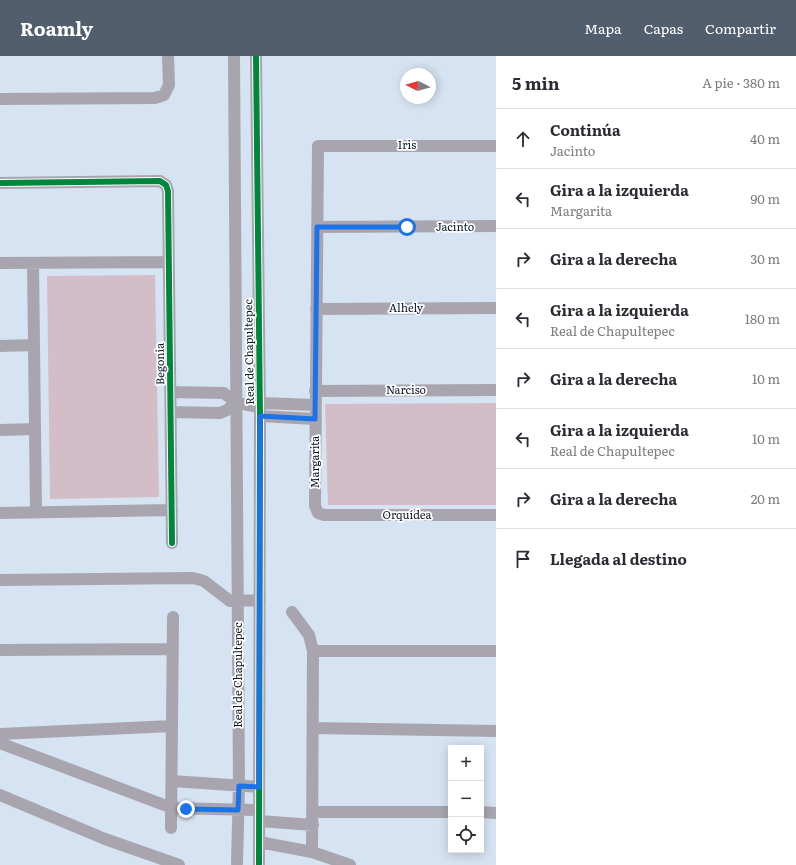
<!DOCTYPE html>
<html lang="es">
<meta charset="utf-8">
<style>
body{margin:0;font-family:Literata,serif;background:#f7f7f7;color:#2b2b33}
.controls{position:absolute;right:12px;bottom:12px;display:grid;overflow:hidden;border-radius:0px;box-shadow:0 2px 10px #0003}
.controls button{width:36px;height:36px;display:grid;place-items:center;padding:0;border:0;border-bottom:1px solid #e1e1e2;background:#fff;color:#2b2b33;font:20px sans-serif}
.compass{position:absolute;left:400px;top:12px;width:36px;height:36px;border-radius:50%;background:#fff;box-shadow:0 2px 10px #0003;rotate:276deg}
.stop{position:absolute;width:12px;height:12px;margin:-9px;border:3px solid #1a73e8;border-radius:50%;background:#fff}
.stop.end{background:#1a73e8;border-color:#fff;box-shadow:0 1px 4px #0008}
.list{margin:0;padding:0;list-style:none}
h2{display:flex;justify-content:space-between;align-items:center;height:52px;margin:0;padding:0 16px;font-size:17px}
h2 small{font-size:13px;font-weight:400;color:#7c7c81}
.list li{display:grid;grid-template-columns:26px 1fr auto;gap:12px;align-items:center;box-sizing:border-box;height:60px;padding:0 16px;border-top:1px solid #e1e1e2}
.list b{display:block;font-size:15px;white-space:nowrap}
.list p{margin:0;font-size:13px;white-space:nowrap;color:#7c7c81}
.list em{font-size:13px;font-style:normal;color:#7c7c81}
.icon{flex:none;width:22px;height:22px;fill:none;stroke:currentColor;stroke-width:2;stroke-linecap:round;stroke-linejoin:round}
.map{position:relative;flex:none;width:496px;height:809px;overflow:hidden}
header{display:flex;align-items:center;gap:24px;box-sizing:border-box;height:56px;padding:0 20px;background:#505e6d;color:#fff}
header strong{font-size:19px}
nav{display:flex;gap:22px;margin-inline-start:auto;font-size:14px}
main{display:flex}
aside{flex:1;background:#fff}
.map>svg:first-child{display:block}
.green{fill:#d3bec7}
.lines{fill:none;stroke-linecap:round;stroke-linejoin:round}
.minor{stroke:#a8a5af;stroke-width:12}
.cycleway-casing{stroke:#fff;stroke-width:8}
.cycleway{stroke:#00873e;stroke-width:6}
.route{stroke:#1a73e8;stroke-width:5}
.labels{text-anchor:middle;stroke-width:3.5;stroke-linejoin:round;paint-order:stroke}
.street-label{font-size:11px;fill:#081626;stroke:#fff}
</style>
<header>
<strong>Roamly</strong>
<nav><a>Mapa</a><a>Capas</a><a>Compartir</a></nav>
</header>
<main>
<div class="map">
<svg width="496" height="809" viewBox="0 0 496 809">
<rect width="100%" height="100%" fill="#d6e3f2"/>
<!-- green -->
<path class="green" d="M155,219L159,441L50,443L47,220Z
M496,347V449H328L325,348Z"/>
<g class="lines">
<!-- minor -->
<path class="minor" d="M234,0L239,730L237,807
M256,0L260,360L259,808
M0,43L155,42L164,39L169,29L168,0
M496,90H318L315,450L318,457L324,459H496
M0,127L160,125L166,129L168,135L172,487
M317,171L496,170
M0,207L169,206
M33,207L36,456
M316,253L496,252
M0,290L34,289
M315,335L496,334
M171,336L224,337L236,347L260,351
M260,347L315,349
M171,356L220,357L227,354L236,347
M260,360L315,363
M0,374L35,373
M0,457L172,454
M0,524L193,522L204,525L230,545L260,544
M292,556L309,579L313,595L312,796
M0,594L173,593
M313,595H496
M313,672L496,675
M0,678L172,670
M0,687L172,752L259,754
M172,725L259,731
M0,739L105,783L179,809
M313,756H451
M481,756L496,757
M259,765L313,769
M171,772L173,561
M259,786L312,796L350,809"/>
<!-- cycleway casing -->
<g class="cycleway-casing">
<path id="cycleway" d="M256,0L260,360L259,808
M0,127L160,125L166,129L168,135L172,487"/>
</g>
<!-- cycleway -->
<use href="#cycleway" class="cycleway"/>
</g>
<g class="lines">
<!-- route -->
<path class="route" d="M186,753L238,754L239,730L259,731L260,360L315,363L317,171H407"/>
</g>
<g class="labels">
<!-- street labels -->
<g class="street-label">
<text x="407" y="93">Iris</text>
<text x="455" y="175">Jacinto</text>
<text x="406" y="256">Alhely</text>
<text transform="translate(249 296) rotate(-91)" y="4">Real de Chapultepec</text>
<text transform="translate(160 308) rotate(-91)" y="4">Begonia</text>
<text x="406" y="338">Narciso</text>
<text transform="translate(315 406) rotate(-90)" y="4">Margarita</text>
<text x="407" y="463">Orquídea</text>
<text transform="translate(238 619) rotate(-90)" y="4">Real de Chapultepec</text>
</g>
</g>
</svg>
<div class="controls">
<button>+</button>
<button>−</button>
<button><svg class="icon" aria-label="locate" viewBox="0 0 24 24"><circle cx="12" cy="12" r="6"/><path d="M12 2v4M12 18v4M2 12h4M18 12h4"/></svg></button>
</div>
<svg class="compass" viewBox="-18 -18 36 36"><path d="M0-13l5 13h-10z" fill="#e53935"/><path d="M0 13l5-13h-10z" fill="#7c7c81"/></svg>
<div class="stop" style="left:407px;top:171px"></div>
<div class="stop end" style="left:186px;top:753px"></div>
</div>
<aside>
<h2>5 min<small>A pie · 380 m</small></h2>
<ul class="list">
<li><svg class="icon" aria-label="ahead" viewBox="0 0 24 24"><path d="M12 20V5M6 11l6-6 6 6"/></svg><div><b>Continúa</b><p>Jacinto</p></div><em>40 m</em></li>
<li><svg class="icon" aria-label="left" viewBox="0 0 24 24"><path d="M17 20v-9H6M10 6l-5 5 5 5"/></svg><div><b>Gira a la izquierda</b><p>Margarita</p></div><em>90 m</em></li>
<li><svg class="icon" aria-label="right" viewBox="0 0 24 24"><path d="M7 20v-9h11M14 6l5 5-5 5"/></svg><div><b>Gira a la derecha</b></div><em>30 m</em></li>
<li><svg class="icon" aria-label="left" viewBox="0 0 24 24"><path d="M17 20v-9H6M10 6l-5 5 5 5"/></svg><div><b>Gira a la izquierda</b><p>Real de Chapultepec</p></div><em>180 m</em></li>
<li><svg class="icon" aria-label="right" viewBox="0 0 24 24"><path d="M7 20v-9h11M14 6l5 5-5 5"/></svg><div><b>Gira a la derecha</b></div><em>10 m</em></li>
<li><svg class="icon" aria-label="left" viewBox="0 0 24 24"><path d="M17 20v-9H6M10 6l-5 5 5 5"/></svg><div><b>Gira a la izquierda</b><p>Real de Chapultepec</p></div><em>10 m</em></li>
<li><svg class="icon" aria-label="right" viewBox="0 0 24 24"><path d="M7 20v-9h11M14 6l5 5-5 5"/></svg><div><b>Gira a la derecha</b></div><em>20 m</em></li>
<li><svg class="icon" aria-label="arrive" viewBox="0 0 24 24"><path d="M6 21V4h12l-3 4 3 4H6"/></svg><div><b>Llegada al destino</b></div></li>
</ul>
</aside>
</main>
